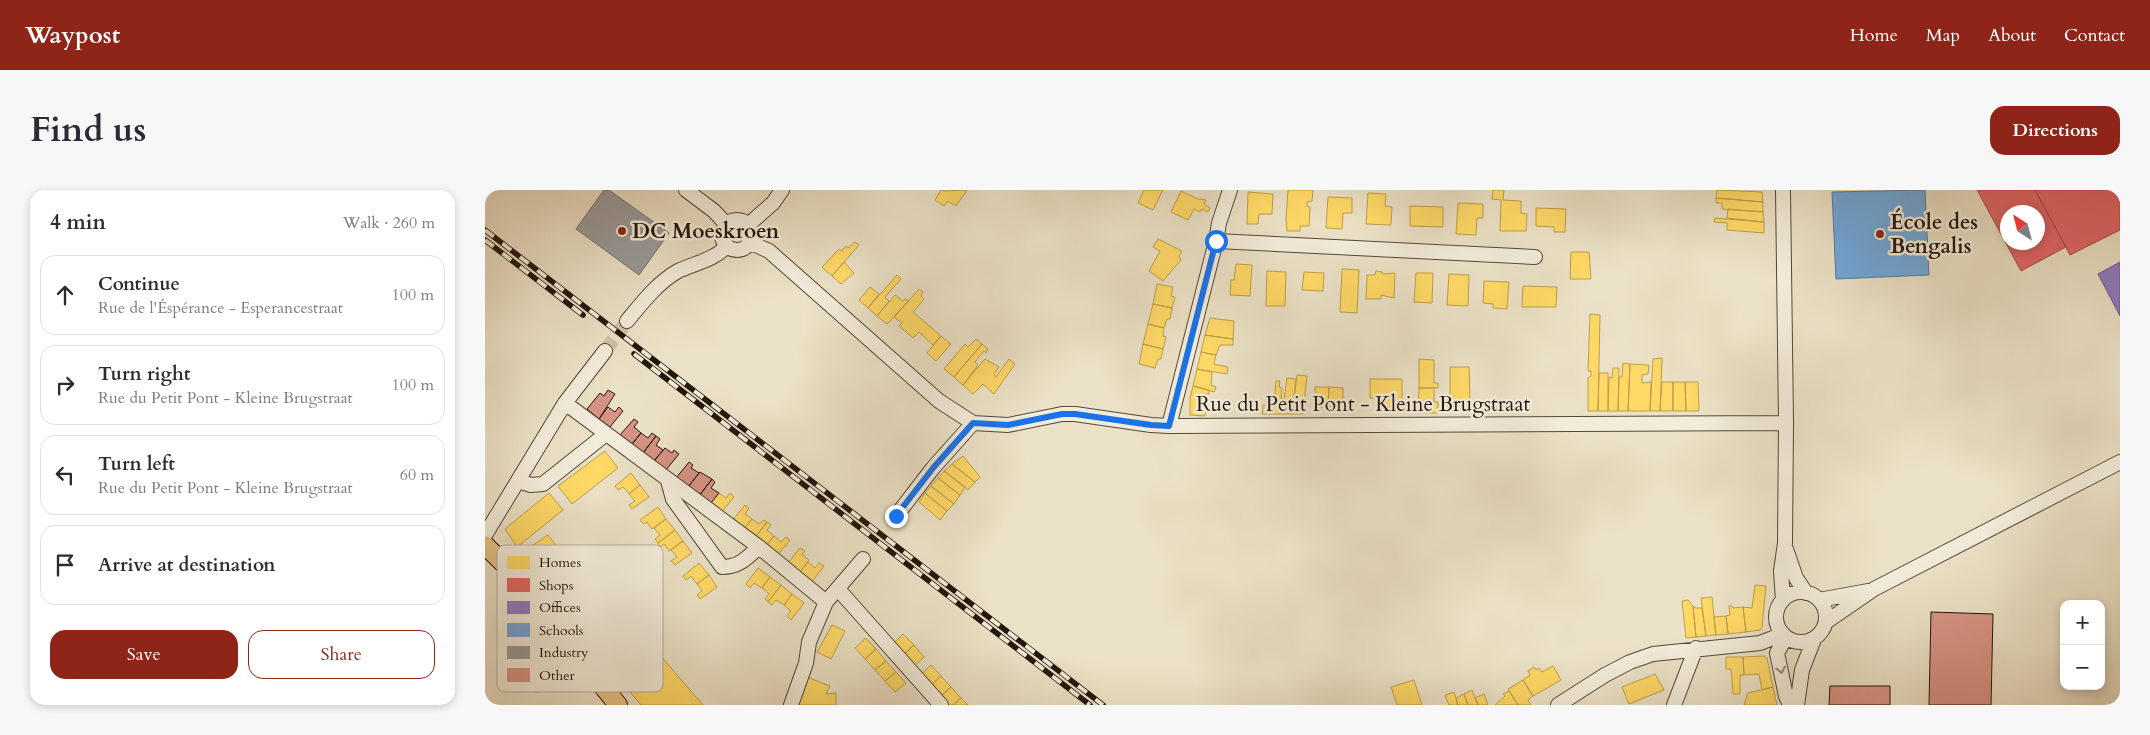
<!DOCTYPE html>
<meta charset="utf-8">
<style>
body{margin:0;font-family:Cardo,serif;background:#f7f7f7;color:#2b2b33}
.controls{position:absolute;right:15px;bottom:15px;display:grid;overflow:hidden;border-radius:10px;box-shadow:0 2px 8px #0003}
.controls button{width:45px;height:45px;display:grid;place-items:center;padding:0;border:0;border-bottom:1px solid #e1e1e2;background:#fff;color:#2b2b33;font:25px sans-serif}
.compass{position:absolute;left:1515px;top:15px;width:45px;height:45px;border-radius:50%;background:#fff;box-shadow:0 2px 8px #0003;rotate:324deg}
.stop{position:absolute;width:15px;height:15px;margin:-11px;border:4px solid #1a73e8;border-radius:50%;background:#fff}
.stop.end{background:#1a73e8;border-color:#fff;box-shadow:0 1px 5px #0008}
.list{margin:0;padding:0;list-style:none}
h2{display:flex;justify-content:space-between;align-items:center;height:65px;margin:0;padding:0 20px;font-size:21px}
h2 small{font-size:16px;font-weight:400;color:#7c7c81}
.list li{display:grid;grid-template-columns:32px 1fr auto;gap:15px;align-items:center;box-sizing:border-box;height:80px;margin:0 10px 10px;padding:0 10px;border:1px solid #e1e1e2;border-radius:15px}
.list b{display:block;font-size:19px;white-space:nowrap}
.list p{margin:0;font-size:16px;white-space:nowrap;color:#7c7c81}
.list em{font-size:16px;font-style:normal;color:#7c7c81}
.actions{display:flex;gap:10px;padding:15px 20px}
.actions a{flex:1;padding:11px 0;border:1px solid #8f2418;border-radius:15px;text-align:center;font-size:18px;color:#8f2418}
.actions .main{background:#8f2418;color:#fff}
.icon{flex:none;width:28px;height:28px;fill:none;stroke:currentColor;stroke-width:2;stroke-linecap:round;stroke-linejoin:round}
.map{position:relative;flex:none;width:1635px;height:515px;overflow:hidden;border-radius:15px}
header{display:flex;align-items:center;gap:30px;box-sizing:border-box;height:70px;padding:0 25px;background:#8f2418;color:#fff}
header strong{font-size:24px}
nav{display:flex;gap:28px;margin-inline-start:auto;font-size:18px}
.intro{display:flex;align-items:center;justify-content:space-between;box-sizing:border-box;height:120px;padding:0 30px}
h1{margin:0;font-size:35px}
.button{padding:12px 22px;border-radius:15px;background:#8f2418;color:#fff;font-size:18px;font-weight:700}
main{display:flex;gap:30px;padding:0 30px}
aside{flex:1;background:#fff;border-radius:15px;box-shadow:0 2px 8px #0003}
.map>svg:first-child{display:block}
.homes{fill:#ffd966;stroke:#bd9e4b}
.shops{fill:#e06666;stroke:#a74e4b;fill-rule:evenodd}
.offices{fill:#8e7cc3;stroke:#6e5d8c}
.schools{fill:#6fa8dc;stroke:#587c9e}
.industry{fill:#999;stroke:#76716f}
.building{fill:#d69384;stroke:#23150c}
.lines{fill:none;stroke-linecap:round;stroke-linejoin:round}
.minor-tunnel{stroke:#cdc2aa;stroke-width:14;stroke-dasharray:14 7;stroke-linecap:butt}
.minor-casing{stroke:#55483a;stroke-width:16}
.major-casing{stroke:#23150c;stroke-width:20}
.minor{stroke:#f2ecda;stroke-width:14}
.major{stroke:#e6c083;stroke-width:18}
.rail-casing{stroke:#23150c;stroke-width:5.5}
.rail{stroke:#f2ecda;stroke-width:4;stroke-dasharray:11;stroke-linecap:butt}
.oneway{stroke:#958b7d}
.route{stroke:#1a73e8;stroke-width:6}
.poi-dot{fill:#8f2418;stroke:#f2ecda;stroke-width:2}
.labels{text-anchor:middle;stroke-width:5;stroke-linejoin:round;paint-order:stroke}
.poi-label{font-size:21px;font-weight:bold;fill:#23150c;stroke:#f2ecda;text-anchor:start}
.street-label{font-size:21px;fill:#23150c;stroke:#f2ecda}
.key{fill:#f2ecda;stroke:#b4ac9c;stroke-width:1}
.key-label{font-size:14px;fill:#23150c}
</style>
<header>
<strong>Waypost</strong>
<nav><a>Home</a><a>Map</a><a>About</a><a>Contact</a></nav>
</header>
<div class="intro"><h1>Find us</h1><a class="button">Directions</a></div>
<main>
<aside>
<h2>4 min<small>Walk · 260 m</small></h2>
<ul class="list">
<li><svg class="icon" aria-label="ahead" viewBox="0 0 24 24"><path d="M12 20V5M6 11l6-6 6 6"/></svg><div><b>Continue</b><p>Rue de l'Éspérance - Esperancestraat</p></div><em>100 m</em></li>
<li><svg class="icon" aria-label="right" viewBox="0 0 24 24"><path d="M7 20v-9h11M14 6l5 5-5 5"/></svg><div><b>Turn right</b><p>Rue du Petit Pont - Kleine Brugstraat</p></div><em>100 m</em></li>
<li><svg class="icon" aria-label="left" viewBox="0 0 24 24"><path d="M17 20v-9H6M10 6l-5 5 5 5"/></svg><div><b>Turn left</b><p>Rue du Petit Pont - Kleine Brugstraat</p></div><em>60 m</em></li>
<li><svg class="icon" aria-label="arrive" viewBox="0 0 24 24"><path d="M6 21V4h12l-3 4 3 4H6"/></svg><div><b>Arrive at destination</b></div></li>
</ul>
<div class="actions"><a class="main">Save</a><a>Share</a></div>
</aside>
<div class="map">
<svg width="1635" height="515" viewBox="0 0 1635 515">
<rect width="100%" height="100%" fill="#ebe1c6"/>
<filter id="stains"><feTurbulence type="fractalNoise" baseFrequency=".004" numOctaves="4"/><feColorMatrix values="0 0 0 0 .2 0 0 0 0 .09 0 0 0 0 .02 0 0 0 .5 -.17"/></filter>
<radialGradient id="worn" r=".72"><stop offset=".6" stop-color="#630" stop-opacity="0"/><stop offset="1" stop-color="#630" stop-opacity=".3"/></radialGradient>
<!-- homes -->
<path class="homes" d="M456,0L459,1L482,0L471,16L463,11L459,16L450,10Z
M659,0H678L668,20L653,13Z
M803,0H828L827,11L822,12V16L825,17L824,36H815V41H802L801,29Z
M1008,0H1019L1018,10L1036,11V23L1042,24L1041,41H1015L1016,10L1007,9Z
M1232,0L1277,2L1278,12L1231,8Z
M696,1L713,9L721,10L719,14L725,18L723,22L717,19L715,22L709,19L703,30L686,22Z
M763,2L788,4L787,24H774L773,34H762Z
M883,3L901,4L900,16L907,17L906,35L881,34Z
M843,7L867,8V23H858L857,39L841,38Z
M1231,8L1278,12V22L1237,19V13H1231Z
M973,13L998,14V28H992L991,45L971,44Z
M925,16L958,17V37L925,36Z
M1051,18L1081,19L1080,42H1069V37L1051,36Z
M1243,19L1278,22L1279,32L1242,28Z
M1230,28L1279,32V43L1242,40V33L1229,32Z
M673,49L697,61L694,67L696,70L678,91L664,81L675,61L668,57Z
M370,52L374,55L347,86L337,77L354,59L356,61L361,56L363,58Z
M1086,62H1104L1106,89H1085Z
M359,72L369,83L356,94L347,86Z
M751,74L767,75L765,106L745,105L746,90H749Z
M857,79L874,80L872,123L855,122Z
M782,81L801,82L800,116H781Z
M891,81L897,82L898,84L910,83L909,108L896,105V109H881L882,85H890Z
M819,82L839,83L838,101L817,100Z
M931,83H948L947,113L929,112Z
M964,84L984,85L983,116L962,115Z
M412,85L416,89L400,107L404,111L392,126L383,118Z
M999,91L1024,92L1022,119L1008,118V114L998,113Z
M672,94L688,97L686,106L690,107L687,118L668,114Z
M1038,96L1072,97L1071,117H1037Z
M385,97L394,104L383,118L374,110Z
M434,99L438,102L436,106L439,109L428,122L456,146L448,155L434,142L428,148L414,136L417,133L409,127Z
M410,105L418,111L420,109L424,111L402,134L392,126Z
M668,114L687,118L685,129H682L679,138L663,134Z
M1105,124L1115,125L1113,221H1103V188L1106,186V181H1103Z
M725,128L749,131L748,149L720,145Z
M663,134L679,138L678,146L681,147L678,159L658,154Z
M720,145L748,149V155H735L731,165L716,162Z
M456,146L466,154L451,171L442,163Z
M491,149L497,154L469,187L459,179L480,154L483,157Z
M497,154L503,159L501,163L499,161L490,172L493,175L478,195L469,187Z
M658,154L678,159L676,169H673L670,178L654,174Z
M716,162L731,165L729,174L743,177L742,184L712,179Z
M1177,168L1175,221H1165L1168,169Z
M500,169L514,177L509,184L511,187L524,169L530,174L509,204L498,194L488,204L478,195Z
M934,169L949,170V193H953V198H934Z
M1138,173L1145,174L1143,221H1133L1134,187H1137Z
M1145,174L1164,175L1163,184L1157,185V193L1166,192L1165,221H1143Z
M965,177H984L985,212H965Z
M1128,178H1134L1133,221H1123L1124,187L1127,188Z
M712,179L727,182L726,195L731,197L729,202L708,196Z
M1114,183H1123V221H1113Z
M812,185L822,186L818,224H807Z
M802,188L811,189L807,224H797Z
M885,189H917V218H899V208H885Z
M791,191H795L794,197L797,198L796,209H799L797,224H777L778,215H789Z
M1177,192H1188V221H1175Z
M1188,192H1200L1201,221H1188Z
M1200,192H1213L1214,221H1201Z
M708,196L724,200V204H720V226L705,225V208Z
M830,197H844L843,217H830Z
M844,197L858,198V217H843Z
M934,198H949V212H953V223H933Z
M120,261L133,278L87,314L73,296Z
M478,266L495,287L490,292L467,274Z
M467,274L490,292L483,300L459,281Z
M459,281L480,297L475,305L453,288Z
M146,283L155,295L144,304L138,297L133,300L130,296Z
M453,288L475,305L469,314L446,296Z
M155,295L164,307L147,319L144,315L150,311L144,304Z
M446,296L469,314L462,321L440,303Z
M64,303L78,320L32,357L20,339Z
M234,303L241,308L245,303L249,307L236,323L225,314Z
M440,303L462,321L455,330L434,312Z
M260,315L264,318L260,324L267,329L258,340L247,331Z
M173,317L181,329L167,339L162,332L159,334L155,330Z
M181,329L190,340L173,353L170,349L175,345L169,338Z
M267,329L274,334L279,330L282,332L269,349L258,340Z
M282,332L286,335L282,340L289,346L280,357L269,349Z
M190,340L198,351L184,361L179,354L175,357L173,353Z
M63,345L81,368L61,382L42,359Z
M289,346L296,352L301,347L305,350L292,366L280,357Z
M198,351L207,363L190,375L186,371L192,367L186,360Z
M315,358L320,361L317,364L324,370L314,383L302,374Z
M90,364L143,431L139,435L159,463L167,456L218,515H156L54,393Z
M323,372L330,378L334,373L339,376L326,393L314,383Z
M214,373L224,385L212,394L206,386L201,390L198,386Z
M273,378L285,387L277,398L269,393L265,398L261,394Z
M224,385L232,397L215,409L212,405L217,401L212,394Z
M285,387L296,395L283,412L280,409L284,404L277,398Z
M296,395L307,404L299,415L291,410L287,415L283,412Z
M1270,395L1281,396L1277,438L1275,440L1261,442L1258,417L1267,418Z
M307,404L319,413L306,430L302,426L306,421L299,415Z
M1227,407L1231,445L1221,446L1216,408Z
M1203,410L1208,416L1211,447L1201,448L1197,411Z
M1208,416L1211,418H1217L1221,446L1211,447Z
M1244,416H1247L1248,418L1258,417L1261,442L1243,444L1241,426L1245,425Z
M1241,426L1243,444L1231,445L1229,427Z
M347,435L360,441L346,469L332,462Z
M418,444L429,455L418,465L408,454Z
M381,448L391,459L380,469L370,458Z
M429,455L439,467L428,477L418,465Z
M391,459L401,471L390,480L380,469Z
M1279,466L1282,468L1288,497L1277,500L1274,484L1259,485L1258,467Z
M1241,467H1258L1259,485H1255V504H1248L1246,479H1241Z
M401,471L411,482L400,491L390,480Z
M65,472L75,485L51,503L41,490Z
M446,475L456,486L445,496L435,485Z
M1068,476L1076,490L1048,506L1038,490L1045,485L1043,481L1049,477L1051,480L1054,478L1057,482Z
M411,482L421,493L410,502L400,491Z
M1170,484L1179,500L1144,514L1137,497Z
M456,486L466,497L455,507L445,496Z
M322,487L345,496L341,504L351,503V515H312Z
M929,490L937,515H912L906,497Z
M1038,490L1048,506L1043,510L1046,515H1033L1023,499Z
M466,497L476,508L468,515H462L455,507Z
M1288,497L1292,515H1259L1263,503Z
M987,500L990,508L993,515H983L979,504Z
M1024,501L1033,515H1010L1020,506L1018,504Z
M969,502L971,508L973,515H964L960,505Z
M979,504L983,515H973L971,508Z
M999,504L1003,515H993L990,508Z
M476,508L483,515H468Z"/>
<!-- shops -->
<path class="shops" d="M1492,0H1550L1581,57L1536,81ZM1522,22H1552V52H1522Z
M1550,0H1635V40L1585,65Z"/>
<!-- offices -->
<path class="offices" d="M1635,72V126L1613,84Z"/>
<!-- schools -->
<path class="schools" d="M1440,0L1444,85L1351,89L1347,2Z"/>
<!-- industry -->
<path class="industry" d="M119,0H124L184,43L154,85L91,39Z"/>
<!-- building -->
<path class="building" d="M123,200L130,204L114,229L102,219L115,203L119,206Z
M123,217L130,222L134,217L138,221L125,237L114,229Z
M149,229L153,232L149,237L156,243L147,254L135,245Z
M156,243L163,248L167,243L171,246L158,263L147,254Z
M171,246L175,249L171,255L178,260L169,271L158,263Z
M180,258L187,263L189,260L194,264L181,280L169,271Z
M204,272L208,275L206,278L214,283L203,297L191,288Z
M215,282L227,289L214,306L203,297Z
M227,289L230,292L226,298L234,303L225,314L214,306Z
M1446,422L1508,424L1506,515H1444Z
M1345,496H1405V515H1344Z"/>
<g class="lines">
<!-- minor-tunnel -->
<path class="minor-tunnel" d="M120,161L142,131"/>
<!-- minor casing -->
<g class="minor-casing">
<path id="minor" d="M201,0L229,21L241,34
M237 45a15 15 0 1 1 30 0a15 15 0 1 1-30 0Z
M263,35L288,13L297,0
M731,51L1050,67
M264,52L284,61L454,211L488,233
M142,131C157,113 172,93 193,81C210,73 229,70 242,56
M80,213L274,357L341,412
M488,233L523,235L577,224H590L666,235L684,236L1301,233
M684,236L731,51L734,33L745,0
M33,291L46,295L58,294L121,244
M183,291L188,309L237,377C254,377 262,368 274,357
M411,326L448,278L488,233
M0,345L80,213L120,161
M1301,359L1311,388L1321,403
M353,399L456,515
M1291 427a25 25 0 1 1 50 0a25 25 0 1 1-50 0Z
M1298,410L1296,381L1300,353L1301,233L1298,0
M1334,410L1383,401
M1341,432L1389,399L1635,272
M1301,447L1292,463L1301,506L1305,515
M306,515L321,473L324,452L341,412L378,369
M1073,515L1120,485L1145,472L1168,464L1275,453L1298,444
M1189,515L1211,458
M1312,515L1317,480L1329,449"/>
</g>
<!-- major casing -->
<g class="major-casing">
<path id="major" d="M0,355L19,374L133,515"/>
</g>
<!-- minor -->
<use href="#minor" class="minor"/>
<!-- major -->
<use href="#major" class="major"/>
<!-- rail casing -->
<g class="rail-casing">
<path id="rail" d="M0,40L618,515
M0,50L98,125
M149,164L605,515"/>
</g>
<!-- rail -->
<use href="#rail" class="rail"/>
</g>
<!-- one-way arrows -->
<defs><path id="oneway-chevron" d="M-2-3.5L2.5 0L-2 3.5" fill="none" stroke-width="1.6" stroke-linecap="round" stroke-linejoin="round" transform="scale(1.25)"/></defs>
<use class="oneway" href="#oneway-chevron" transform="translate(1296 480) rotate(79)"/>
<g class="lines">
<!-- route -->
<path class="route" d="M411,326L448,278L488,233L523,235L577,224H590L666,235L684,236L731,51"/>
</g>
<!-- markers -->
<g class="poi-dot">
<circle cx="137" cy="41" r="5"/>
<circle cx="1395" cy="44" r="5"/>
</g>
<g class="labels">
<!-- poi labels -->
<g class="poi-label">
<text x="1405" y="39">École des<tspan x="1405" dy="24">Bengalis</tspan></text>
<text x="147" y="48">DC Moeskroen</text>
</g>
<!-- street labels -->
<g class="street-label">
<text x="878" y="221">Rue du Petit Pont - Kleine Brugstraat</text>
</g>
</g>
<!-- legend -->
<rect x="12" y="355" width="166" height="147" rx="8" class="key"/>
<rect x="22" y="366" width="23" height="13" fill="#ffd966"/>
<rect x="22" y="388" width="23" height="14" fill="#e06666"/>
<rect x="22" y="411" width="23" height="13" fill="#8e7cc3"/>
<rect x="22" y="433" width="23" height="14" fill="#6fa8dc"/>
<rect x="22" y="456" width="23" height="13" fill="#999"/>
<rect x="22" y="478" width="23" height="14" fill="#d69384"/>
<g class="key-label">
<text x="54" y="377">Homes</text>
<text x="54" y="400">Shops</text>
<text x="54" y="422">Offices</text>
<text x="54" y="445">Schools</text>
<text x="54" y="467">Industry</text>
<text x="54" y="490">Other</text>
</g>
<rect width="100%" height="100%" filter="url(#stains)"/>
<rect width="100%" height="100%" fill="url(#worn)"/>
</svg>
<div class="controls">
<button>+</button>
<button>−</button>
</div>
<svg class="compass" viewBox="-18 -18 36 36"><path d="M0-13l5 13h-10z" fill="#e53935"/><path d="M0 13l5-13h-10z" fill="#7c7c81"/></svg>
<div class="stop" style="left:731px;top:51px"></div>
<div class="stop end" style="left:411px;top:326px"></div>
</div>
</main>
